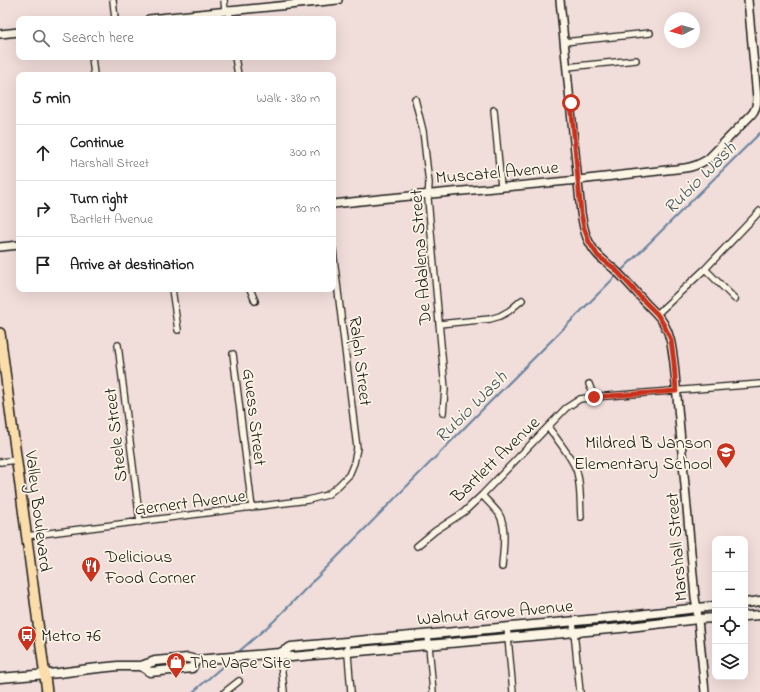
<!DOCTYPE html>
<meta charset="utf-8">
<style>
body{margin:0;font-family:"Indie Flower",sans-serif;background:#f6f6f6;color:#222}
.controls{position:absolute;right:12px;bottom:12px;display:grid;overflow:hidden;border-radius:8px;box-shadow:0 4px 16px #0002}
.controls button{width:36px;height:36px;display:grid;place-items:center;padding:0;border:0;border-bottom:1px solid #e0e0e0;background:#fff;color:#222;font:20px sans-serif}
.compass{position:absolute;left:664px;top:12px;width:36px;height:36px;border-radius:50%;background:#fff;box-shadow:0 4px 16px #0002;rotate:265deg}
.stop{position:absolute;width:12px;height:12px;margin:-9px;border:3px solid #c8321e;border-radius:50%;background:#fff}
.stop.end{background:#c8321e;border-color:#fff;box-shadow:0 1px 4px #0008}
.list{margin:0;padding:0;list-style:none}
h2{display:flex;justify-content:space-between;align-items:center;height:52px;margin:0;padding:0 16px;font-size:17px}
h2 small{font-size:13px;font-weight:400;color:#767676}
.list li{display:grid;grid-template-columns:26px 1fr auto;gap:12px;align-items:center;box-sizing:border-box;height:56px;padding:0 16px;border-top:1px solid #e0e0e0}
.list b{display:block;font-size:15px;white-space:nowrap}
.list p{margin:0;font-size:13px;white-space:nowrap;color:#767676}
.list em{font-size:13px;font-style:normal;color:#767676}
.icon{flex:none;width:22px;height:22px;fill:none;stroke:currentColor;stroke-width:2;stroke-linecap:round;stroke-linejoin:round}
.map{position:relative;flex:none;width:760px;height:692px;overflow:hidden}
.search{position:absolute;background:#fff;box-shadow:0 4px 16px #0002;left:16px;top:16px;width:320px;height:44px;display:flex;align-items:center;gap:10px;box-sizing:border-box;padding:0 14px;border-radius:8px;color:#767676;font-size:15px}
.panel{position:absolute;background:#fff;box-shadow:0 4px 16px #0002;left:16px;top:72px;width:320px;height:220px;border-radius:8px}
.map>svg:first-child{display:block}
.lines{fill:none;stroke-linecap:round;stroke-linejoin:round}
.stream{stroke:#67839e;stroke-width:2}
.minor-casing{stroke:#1c1c1c;stroke-width:8}
.tertiary-casing{stroke:#1c1c1c;stroke-width:10}
.secondary-casing{stroke:#1c1c1c;stroke-width:11}
.primary-casing{stroke:#1c1c1c;stroke-width:12}
.minor{stroke:#fcf5e5;stroke-width:5.5}
.tertiary{stroke:#fcf5e5;stroke-width:7}
.secondary{stroke:#fcf5e5;stroke-width:8}
.primary{stroke:#faddab;stroke-width:9}
.route{stroke:#c8321e;stroke-width:5}
.labels{text-anchor:middle;stroke-width:3.5;stroke-linejoin:round;paint-order:stroke}
.street-label{font-size:18px;fill:#1c1c1c;stroke:#fcf5e5}
.poi-label{font-size:18px;fill:#1c1c1c;stroke:#fcf5e5;text-anchor:start}
.water-label{font-size:19px;font-style:italic;fill:#485868;stroke:#fcf5e5}
</style>
<div class="map">
<svg width="760" height="692" viewBox="0 0 760 692">
<rect width="100%" height="100%" fill="#f1ddda"/>
<filter id="ink" filterUnits="userSpaceOnUse"><feTurbulence type="fractalNoise" baseFrequency=".025" numOctaves="2"/><feDisplacementMap in="SourceGraphic" scale="8" xChannelSelector="R" yChannelSelector="G"/><feConvolveMatrix kernelMatrix="1 2 1 2 8 2 1 2 1" color-interpolation-filters="sRGB"/></filter>
<g filter="url(#ink)">
<g class="lines">
<!-- stream -->
<path class="stream" d="M620,272L760,133
M236,654L274,621L480,412L617,275
M193,692L230,660"/>
<!-- minor casing -->
<g class="minor-casing">
<path id="minor" d="M113,0L115,19
M224,0L225,11
M229,10L230,19
M564,42L650,33
M92,57L94,75
M235,57L238,75
M567,67L636,60
M415,99L423,131L429,183L428,199L445,389L443,413
M494,110L501,187
M705,269L735,299
M172,289L178,330
M250,289L255,301
M657,314L705,269L760,211
M439,324L490,319L500,316L509,311L522,300
M118,345L140,522
M233,354L252,508
M594,397L760,384
M548,427C557,439 569,454 575,467C581,478 580,504 581,517
M0,462L17,460
M482,495C487,501 494,507 499,514C507,527 503,551 502,567
M26,536L308,500L327,495L338,486L349,475L354,463L357,448L333,250
M417,546L435,531L464,512L482,495L566,408L580,399L594,397L589,384
M573,621L580,692
M507,627L513,692
M428,634L433,692
M347,642L351,692
M280,653L284,692
M225,692L239,681"/>
</g>
<!-- tertiary casing -->
<g class="tertiary-casing">
<path id="tertiary" d="M560,0L581,213C583,223 584,233 589,242C596,256 604,260 614,269C625,279 634,290 644,301C651,309 659,315 664,324C671,336 672,349 674,363L695,597L697,609L705,692
M149,19L338,0
M0,34L19,32
M333,204L379,199L578,180L685,168C694,167 700,164 708,159L751,115C756,110 757,105 757,98L748,0
M0,247L19,245"/>
</g>
<!-- secondary casing -->
<g class="secondary-casing">
<path id="secondary" d="M745,603L760,601
M745,616L760,615
M280,653L291,647L620,617L715,606
M196,660L192,668L150,672L141,666L155,661L188,658L196,660L280,653L291,657L348,652L621,628L698,619L715,618
M0,678L59,673L89,669L118,666H141"/>
</g>
<!-- primary casing -->
<g class="primary-casing">
<path id="primary" d="M0,333L47,692"/>
</g>
<!-- minor -->
<use href="#minor" class="minor"/>
<!-- tertiary -->
<use href="#tertiary" class="tertiary"/>
<!-- secondary -->
<use href="#secondary" class="secondary"/>
<!-- primary -->
<use href="#primary" class="primary"/>
</g>
</g>
<g class="lines" filter="url(#ink)">
<!-- route -->
<path class="route" d="M571,103L581,213L584,228L589,242L598,256L614,268L627,282L645,302L657,314L664,325L671,340L674,363L676,391L594,397"/>
</g>
<!-- icons -->
<defs>
<g id="school-pin" transform="scale(1)"><path d="M0 17L-7.5 6A9.5 9.5 0 1 1 7.5 6Z" fill="#c8321e" stroke="#fcf5e5"/><path d="M0-5L7-2L0 1L-7-2ZM-4 1L0 2.5L4 1V4Q0 6-4 4Z" fill="#fff"/></g>
<g id="restaurant-pin" transform="scale(1)"><path d="M0 17L-7.5 6A9.5 9.5 0 1 1 7.5 6Z" fill="#c8321e" stroke="#fcf5e5"/><path d="M-5-6h1v4h1v-4h1v4h1v-4h1v5L-1.5 .5V6h-2V.5L-5-1ZM5-6V6H3V1.5H1.5Q1.5-4 5-6Z" fill="#fff"/></g>
<g id="bus-pin" transform="scale(1)"><path d="M0 17L-7.5 6A9.5 9.5 0 1 1 7.5 6Z" fill="#c8321e" stroke="#fcf5e5"/><path d="M-5-6H5V4H4V6H2V4H-2V6H-4V4H-5ZM-3.5-4V0h7V-4ZM-3.5 1.2v1.5H-2V1.2ZM2 1.2v1.5H3.5V1.2Z" fill="#fff"/></g>
<g id="shop-pin" transform="scale(1)"><path d="M0 17L-7.5 6A9.5 9.5 0 1 1 7.5 6Z" fill="#c8321e" stroke="#fcf5e5"/><path d="M-5-2.5h2.3a2.7 3.5 0 0 1 5.4 0H5L5.5 6h-11ZM-1.5-2.5h3a1.5 2.3 0 0 0-3 0Z" fill="#fff"/></g>
</defs>
<g fill-rule="evenodd">
<use href="#school-pin" x="726" y="452"/>
<use href="#restaurant-pin" x="91" y="566"/>
<use href="#bus-pin" x="27" y="635"/>
<use href="#shop-pin" x="176" y="662"/>
</g>
<g class="labels">
<!-- street labels -->
<g class="street-label">
<text transform="translate(497 172) rotate(-5)" y="6">Muscatel Avenue</text>
<text transform="translate(420 257) rotate(-94)" y="6">De Adalena Street</text>
<text transform="translate(361 361) rotate(83)" y="6">Ralph Street</text>
<text transform="translate(255 417) rotate(83)" y="6">Guess Street</text>
<text transform="translate(115 435) rotate(-97)" y="6">Steele Street</text>
<text transform="translate(495 459) rotate(-44)" y="6">Bartlett Avenue</text>
<text transform="translate(190 502) rotate(-7)" y="6">Gernert Avenue</text>
<text transform="translate(39 511) rotate(83)" y="6">Valley Boulevard</text>
<text transform="translate(676 547) rotate(-95)" y="6">Marshall Street</text>
<text transform="translate(495 612) rotate(-5)" y="6">Walnut Grove Avenue</text>
</g>
<!-- poi labels -->
<g class="poi-label">
<text x="712" y="448" text-anchor="end">Mildred B Janson<tspan x="712" dy="21">Elementary School</tspan></text>
<text x="105" y="562">Delicious<tspan x="105" dy="21">Food Corner</tspan></text>
<text x="41" y="641">Metro 76</text>
<text x="190" y="668">The Vape Site</text>
</g>
<!-- water labels -->
<g class="water-label">
<text transform="translate(699 177) rotate(-45)" y="7">Rubio Wash</text>
<text transform="translate(470 406) rotate(-45)" y="7">Rubio Wash</text>
</g>
</g>
</svg>
<div class="controls">
<button>+</button>
<button>−</button>
<button><svg class="icon" aria-label="locate" viewBox="0 0 24 24"><circle cx="12" cy="12" r="6"/><path d="M12 2v4M12 18v4M2 12h4M18 12h4"/></svg></button>
<button><svg class="icon" aria-label="layers" viewBox="0 0 24 24"><path d="M12 4l9 5-9 5-9-5zM3 14l9 5 9-5"/></svg></button>
</div>
<svg class="compass" viewBox="-18 -18 36 36"><path d="M0-13l5 13h-10z" fill="#e53935"/><path d="M0 13l5-13h-10z" fill="#767676"/></svg>
<div class="stop" style="left:571px;top:103px"></div>
<div class="stop end" style="left:594px;top:397px"></div>
<div class="search"><svg class="icon" aria-label="search" viewBox="0 0 24 24"><circle cx="10" cy="10" r="6"/><path d="M15 15l6 6"/></svg>Search here</div>
<section class="panel">
<h2>5 min<small>Walk · 380 m</small></h2>
<ul class="list">
<li><svg class="icon" aria-label="ahead" viewBox="0 0 24 24"><path d="M12 20V5M6 11l6-6 6 6"/></svg><div><b>Continue</b><p>Marshall Street</p></div><em>300 m</em></li>
<li><svg class="icon" aria-label="right" viewBox="0 0 24 24"><path d="M7 20v-9h11M14 6l5 5-5 5"/></svg><div><b>Turn right</b><p>Bartlett Avenue</p></div><em>80 m</em></li>
<li><svg class="icon" aria-label="arrive" viewBox="0 0 24 24"><path d="M6 21V4h12l-3 4 3 4H6"/></svg><div><b>Arrive at destination</b></div></li>
</ul>
</section>
</div>
